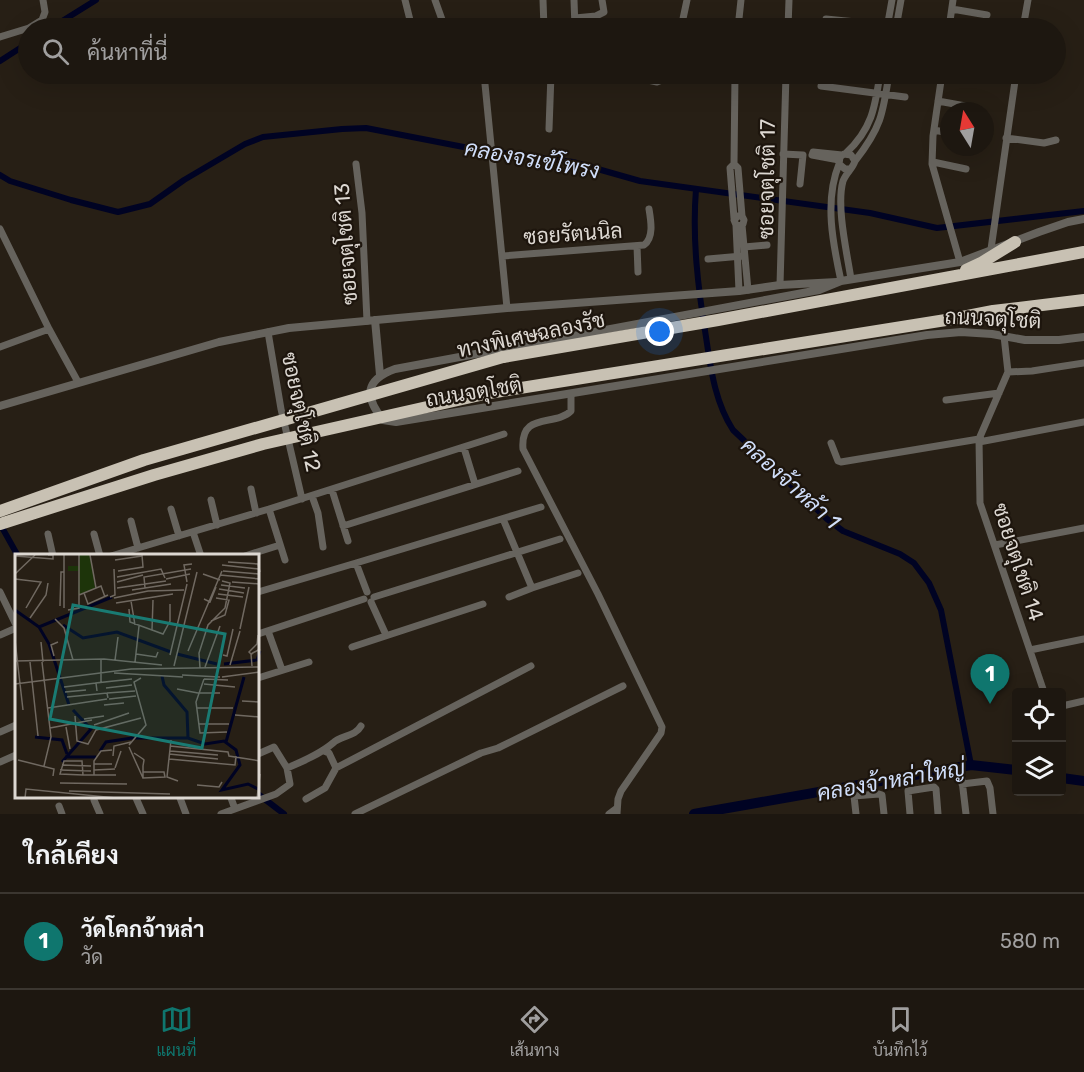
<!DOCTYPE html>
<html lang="th">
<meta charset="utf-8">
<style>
body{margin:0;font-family:Rubik,Sarabun,sans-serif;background:#2a241e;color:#f1f3f6}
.controls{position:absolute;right:18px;bottom:18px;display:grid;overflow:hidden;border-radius:6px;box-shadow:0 6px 24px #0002}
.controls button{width:54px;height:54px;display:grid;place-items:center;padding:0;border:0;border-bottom:2px solid #3b3630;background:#1d1710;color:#f1f3f6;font:30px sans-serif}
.compass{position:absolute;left:940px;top:102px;width:54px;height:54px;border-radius:50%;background:#1d1710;box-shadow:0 6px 24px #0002;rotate:349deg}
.you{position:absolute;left:660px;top:332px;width:21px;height:21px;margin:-15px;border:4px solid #fff;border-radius:50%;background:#1a73e8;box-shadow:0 0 0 9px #1a73e833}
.badge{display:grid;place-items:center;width:39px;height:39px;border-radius:50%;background:#0f766e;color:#fff;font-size:20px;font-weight:700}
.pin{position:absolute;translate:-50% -50px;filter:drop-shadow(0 2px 3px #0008)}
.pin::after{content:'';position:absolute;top:32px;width:21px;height:18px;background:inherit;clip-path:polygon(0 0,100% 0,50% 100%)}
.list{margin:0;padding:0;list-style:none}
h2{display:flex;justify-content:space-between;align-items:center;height:78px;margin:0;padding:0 24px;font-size:26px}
h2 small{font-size:20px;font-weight:400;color:#a09f9f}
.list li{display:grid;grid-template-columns:39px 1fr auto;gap:18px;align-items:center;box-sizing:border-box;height:96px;padding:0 24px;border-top:2px solid #3b3630}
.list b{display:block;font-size:22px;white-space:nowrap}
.list p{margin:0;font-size:20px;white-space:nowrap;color:#a09f9f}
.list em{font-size:20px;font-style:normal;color:#a09f9f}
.icon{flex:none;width:33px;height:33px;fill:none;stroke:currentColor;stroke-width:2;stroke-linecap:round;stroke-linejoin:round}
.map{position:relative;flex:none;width:1084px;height:814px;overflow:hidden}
.search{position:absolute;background:#1d1710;box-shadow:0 6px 24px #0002;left:18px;right:18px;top:18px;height:66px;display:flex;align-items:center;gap:15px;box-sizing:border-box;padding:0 21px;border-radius:33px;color:#a09f9f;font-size:22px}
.sheet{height:174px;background:#1d1710}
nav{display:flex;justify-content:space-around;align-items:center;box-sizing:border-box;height:84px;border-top:2px solid #3b3630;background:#1d1710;font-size:16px;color:#a09f9f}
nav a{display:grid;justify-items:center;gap:3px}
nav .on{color:#0f766e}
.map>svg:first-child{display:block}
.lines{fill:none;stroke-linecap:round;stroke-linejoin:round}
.canal{stroke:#000323;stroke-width:6}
.river{stroke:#000323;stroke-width:10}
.minor{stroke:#66635d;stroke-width:7}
.tertiary{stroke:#66635d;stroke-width:8}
.motorway{stroke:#c8c1b3;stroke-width:12}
.motorway-bridge{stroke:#c8c1b3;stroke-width:12}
.labels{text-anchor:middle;stroke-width:4.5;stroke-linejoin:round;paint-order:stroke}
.street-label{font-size:21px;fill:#ddd8d2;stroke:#1d150d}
.water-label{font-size:22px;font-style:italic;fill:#d0defa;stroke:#1d150d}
.inset-river{fill:none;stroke:#000323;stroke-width:3}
.inset-road{fill:none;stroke:#706961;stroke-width:1.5}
.view{fill:#197b73;fill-opacity:0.15;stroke:#197b73;stroke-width:3}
.inset-edge{fill:none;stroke:#ddd8d2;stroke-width:3}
</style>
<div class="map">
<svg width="1084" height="814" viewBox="0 0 1084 814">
<rect width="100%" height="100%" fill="#271f15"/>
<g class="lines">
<!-- canal -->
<path class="canal" d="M51,28L96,0
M0,61L28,43
M0,175L10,181L71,200L118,212L150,204L184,180L245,144L263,137L342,129L366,128L479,150L573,162L640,181L870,213L937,228L1084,211
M696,189C692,239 698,288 706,337C711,370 715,402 733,430L827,519L843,531L900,554L914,563L929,583L941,610L971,765
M0,524L18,556
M258,794L284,814"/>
<!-- river -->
<path class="river" d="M1062,778L1084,781
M694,814L971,765L1016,770"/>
<!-- minor -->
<path class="minor" d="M405,0L412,28
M435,0L445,28
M543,0L544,28
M574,0L575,28
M952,9L987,15
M575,18L596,16L604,12L602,0
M826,19L916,28
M681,28L687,0
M738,28L741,0
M788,28L789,0
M788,28H799
M887,28L892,0
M896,28L901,0
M949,28L953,0
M1023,28L1028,0
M0,37L29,28L42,20L45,12L43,0
M484,74L507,308
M621,74L657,82L667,78L669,74
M942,74L933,136L932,164L960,262
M956,74L976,77
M821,86L905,97
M938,101L971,107
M549,129L551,74
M934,130L949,133
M1006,138L1044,143L1056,140
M846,153C872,129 875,107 880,74
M783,154L803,155L800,184
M839,160L812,155L813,152L842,155
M855,161C881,128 883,114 889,74
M933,162L966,169
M356,164L362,213L367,321
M734,164L738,168L742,216
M839,164C824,201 833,244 841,281
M850,169H845L839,164L840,157L844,154L851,155L855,161C853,168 846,173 843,181C836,206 847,253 851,279
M734,218L730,168L734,164L735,74
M736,225L740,226L743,224L744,220L742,216H738L734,220L736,225L739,291
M742,225L748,290
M0,229L49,329L78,382
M637,246L638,272
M744,247L767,245
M991,249L1016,74
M503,256L644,245C654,238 651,221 649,209
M708,259L742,256
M780,285L786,74
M268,332L281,409L302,499
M1004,336L1008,372L979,439L980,503L1044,692
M0,347L49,329
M1008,372L1032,371L1084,363
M571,394V411C555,427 520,411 523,449L598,594L662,727L661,733L621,791L618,799L617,814
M946,400L999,393
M979,442L1084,422
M831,443L838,461L841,462L979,439
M464,448L475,484
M251,489L256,513
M332,490L348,541
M312,496L318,513L323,547
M211,500L217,525
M171,509L179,536
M503,519L532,588L509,597
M131,521L138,548
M343,526L518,471
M193,532L201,556
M48,534L53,556
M94,534L100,556
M995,545L1084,528
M111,556L269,509
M245,556L280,545
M285,560L269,509L504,434
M356,563L541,507
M532,588L578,573
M0,592L16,625
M258,592L356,563L367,592
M374,597L560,539
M371,602L386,635
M268,631L282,670
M258,634L364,599
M0,635L16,628
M352,647L483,604
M1030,650L1084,639
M258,678L309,662
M1062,706L1084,701
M0,732L16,725
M324,751L329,753L336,768
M0,762L16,755
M287,768C304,761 320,754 333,743C341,735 355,737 361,726
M961,772L966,814
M962,784L987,781L990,788L993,814
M136,798L143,814
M180,798L186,814
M231,798L235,809
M306,799L325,788L336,768L531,666
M94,800L100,814
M59,806L62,814
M221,814L276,794L290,784L287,768L274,747L258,754
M355,814L481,753L498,748L623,686
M609,814L617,808
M856,814L854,796L879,794L882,795L884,814
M910,814L908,791L934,787L936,789L938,814"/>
<!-- tertiary -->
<path class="tertiary" d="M1084,219L1068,222L1039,232L960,262L841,281L819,290L395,369C365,380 364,396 383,420L396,422L927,335L961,332L992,334L1025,340H1059L1084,337
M375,320L380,375
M0,406L219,342L289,328L507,308L739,291L780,285L837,282"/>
<!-- motorway -->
<path class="motorway" d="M966,270L981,263L1015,242
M952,319L993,311L1084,300
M503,357L718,320L1084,252"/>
<!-- motorway-bridge -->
<path class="motorway-bridge" d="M0,511L144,460L503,357
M0,524L154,475L263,444L489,393L952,319"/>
</g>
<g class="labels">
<!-- street labels -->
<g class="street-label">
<text transform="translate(767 179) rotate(-89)" y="7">ซอยจตุโชติ 17</text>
<text transform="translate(573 234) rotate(-4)" y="7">ซอยรัตนนิล</text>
<text transform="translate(346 244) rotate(-94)" y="7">ซอยจตุโชติ 13</text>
<text transform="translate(993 319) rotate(3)" y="7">ถนนจตุโชติ</text>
<text transform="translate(531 335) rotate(-12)" y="7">ทางพิเศษฉลองรัช</text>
<text transform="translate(474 392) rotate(-9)" y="7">ถนนจตุโชติ</text>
<text transform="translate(301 412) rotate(78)" y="7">ซอยจตุโชติ 12</text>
<text transform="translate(1018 562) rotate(72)" y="7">ซอยจตุโชติ 14</text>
</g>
<!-- water labels -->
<g class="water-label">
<text transform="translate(532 159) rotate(10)" y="8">คลองจรเข้โพรง</text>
<text transform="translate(791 483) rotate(42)" y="8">คลองจ้าหล้า 1</text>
<text transform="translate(891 780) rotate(-10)" y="8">คลองจ้าหล่าใหญ่</text>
</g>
</g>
<!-- overview -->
<g transform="translate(15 554)">
<rect width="244" height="244" fill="#271f15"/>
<path d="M64,1H75L80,34L63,41L64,17H53V12H64Z" fill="#1d340a"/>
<path class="inset-river" d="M0,56L24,73L97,43M48,71L68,84L102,78L156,98M24,73L34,90L54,151M162,100L202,110M209,110L242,106L245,97M147,122L149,131L172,158L173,184M20,183L47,186L52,200M211,188L229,123M85,197L91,188L117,184H173L190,190L209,187L221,196L225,211L207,236L233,230L245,236M50,203H81M47,208L76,175L58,156"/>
<path class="inset-road" d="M75,1L81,34M0,2L38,5V1H33M100,6L127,2M213,8L243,10L245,18M207,11L244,15M103,17L128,13L127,1M208,17L244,20M0,20L20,1M188,20L205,26M205,21L245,25M102,23L146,15L150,24M0,25L26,28L11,54M151,25L175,20M102,28L128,21M172,28L169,11L177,10M217,28L245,30M206,31L230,34M102,34L151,27M130,34L129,23L176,15M204,35L229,39M117,36L156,30M69,39L73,50L93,41M203,40L228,43M64,41L86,32L90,43M95,43L100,41L99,15M99,44L133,37L169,36M189,45L195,48L201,33M116,47L120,71M101,49L158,40M45,52L46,18H49M49,54V1M114,55L115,68L148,80L155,67V50M53,56L64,54V1M15,64L31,41L33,29M40,65L49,74L58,106M196,67L210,61L214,46L201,44M225,75L234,33M137,76L138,46M0,86L8,156M26,88L28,108M173,97L207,17M121,100L141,103L143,98M155,101L172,30M208,101L212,102L218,75M237,101L234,98L242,90L243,81M39,102L36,91L43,88M86,105V129M100,106L103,83M0,107L89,105L147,111M15,108L23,182M27,108L36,183L29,212M120,108L124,72M215,111L225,77M159,112L182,18M237,112L236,100L245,95M190,113L205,72M185,114L184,99L193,71L210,54L215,29L207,27M99,119L168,123M167,121L205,123M207,123L245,118M189,125L213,126M189,125L181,148L185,179L212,178M0,130L116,115L245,113M189,130L220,133M49,133L81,129M91,134L117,131M162,135L183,139M82,137L81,129L117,125M50,138L71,136M92,139L120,137M183,139H205M52,143L92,139L93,144M94,145L121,142M227,147L245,148M89,151L109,149M33,154L92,145M182,154H218M220,161L245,163M60,162L62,187L73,190L81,176L126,164M69,165L89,162M184,170H214M79,171L114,159M51,173L55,195M35,174L77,166M156,186L152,223L163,227M114,191L131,171L119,128L126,124M155,192L213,198L214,202L245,207M114,193L128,224M155,197L203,201M119,199L128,205L129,206L128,212V224L150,223L149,218H128M154,200L203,205M98,202L99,192L116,188M154,205L220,211L221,202M3,206L39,215L38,222M79,210H97M47,211L76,212M100,214L106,197M45,216L76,217M79,216L100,215M68,221L67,207H49L45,220L68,221H101M79,221V207L86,197L97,196M45,229L112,230M182,231L204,233L207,228M54,237L155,240M10,244L11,235L101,244M242,244L245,220"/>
<path class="view" d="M58,51L210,80L187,194L35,165Z"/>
<rect width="244" height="244" class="inset-edge"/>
</g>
</svg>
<div class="controls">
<button><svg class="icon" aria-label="locate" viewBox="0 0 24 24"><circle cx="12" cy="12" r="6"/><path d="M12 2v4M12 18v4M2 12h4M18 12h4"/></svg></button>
<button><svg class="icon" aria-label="layers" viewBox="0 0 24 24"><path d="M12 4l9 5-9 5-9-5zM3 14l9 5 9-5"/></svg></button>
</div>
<svg class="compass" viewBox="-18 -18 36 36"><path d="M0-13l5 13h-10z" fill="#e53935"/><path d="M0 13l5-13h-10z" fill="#a09f9f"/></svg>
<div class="you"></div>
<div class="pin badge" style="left:990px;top:704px">1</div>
<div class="search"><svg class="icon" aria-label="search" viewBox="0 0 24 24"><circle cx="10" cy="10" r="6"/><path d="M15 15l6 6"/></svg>ค้นหาที่นี่</div>
</div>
<section class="sheet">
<h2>ใกล้เคียง<small></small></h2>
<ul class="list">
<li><span class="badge">1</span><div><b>วัดโคกจ้าหล่า</b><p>วัด</p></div><em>580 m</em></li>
</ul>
</section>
<nav>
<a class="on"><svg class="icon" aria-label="map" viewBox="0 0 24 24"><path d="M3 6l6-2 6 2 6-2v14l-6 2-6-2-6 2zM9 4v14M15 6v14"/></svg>แผนที่</a>
<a><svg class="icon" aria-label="directions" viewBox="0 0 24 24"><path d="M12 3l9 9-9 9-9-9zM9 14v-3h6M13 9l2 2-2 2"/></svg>เส้นทาง</a>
<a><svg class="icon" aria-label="saved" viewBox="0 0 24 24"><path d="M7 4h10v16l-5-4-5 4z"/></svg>บันทึกไว้</a>
</nav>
